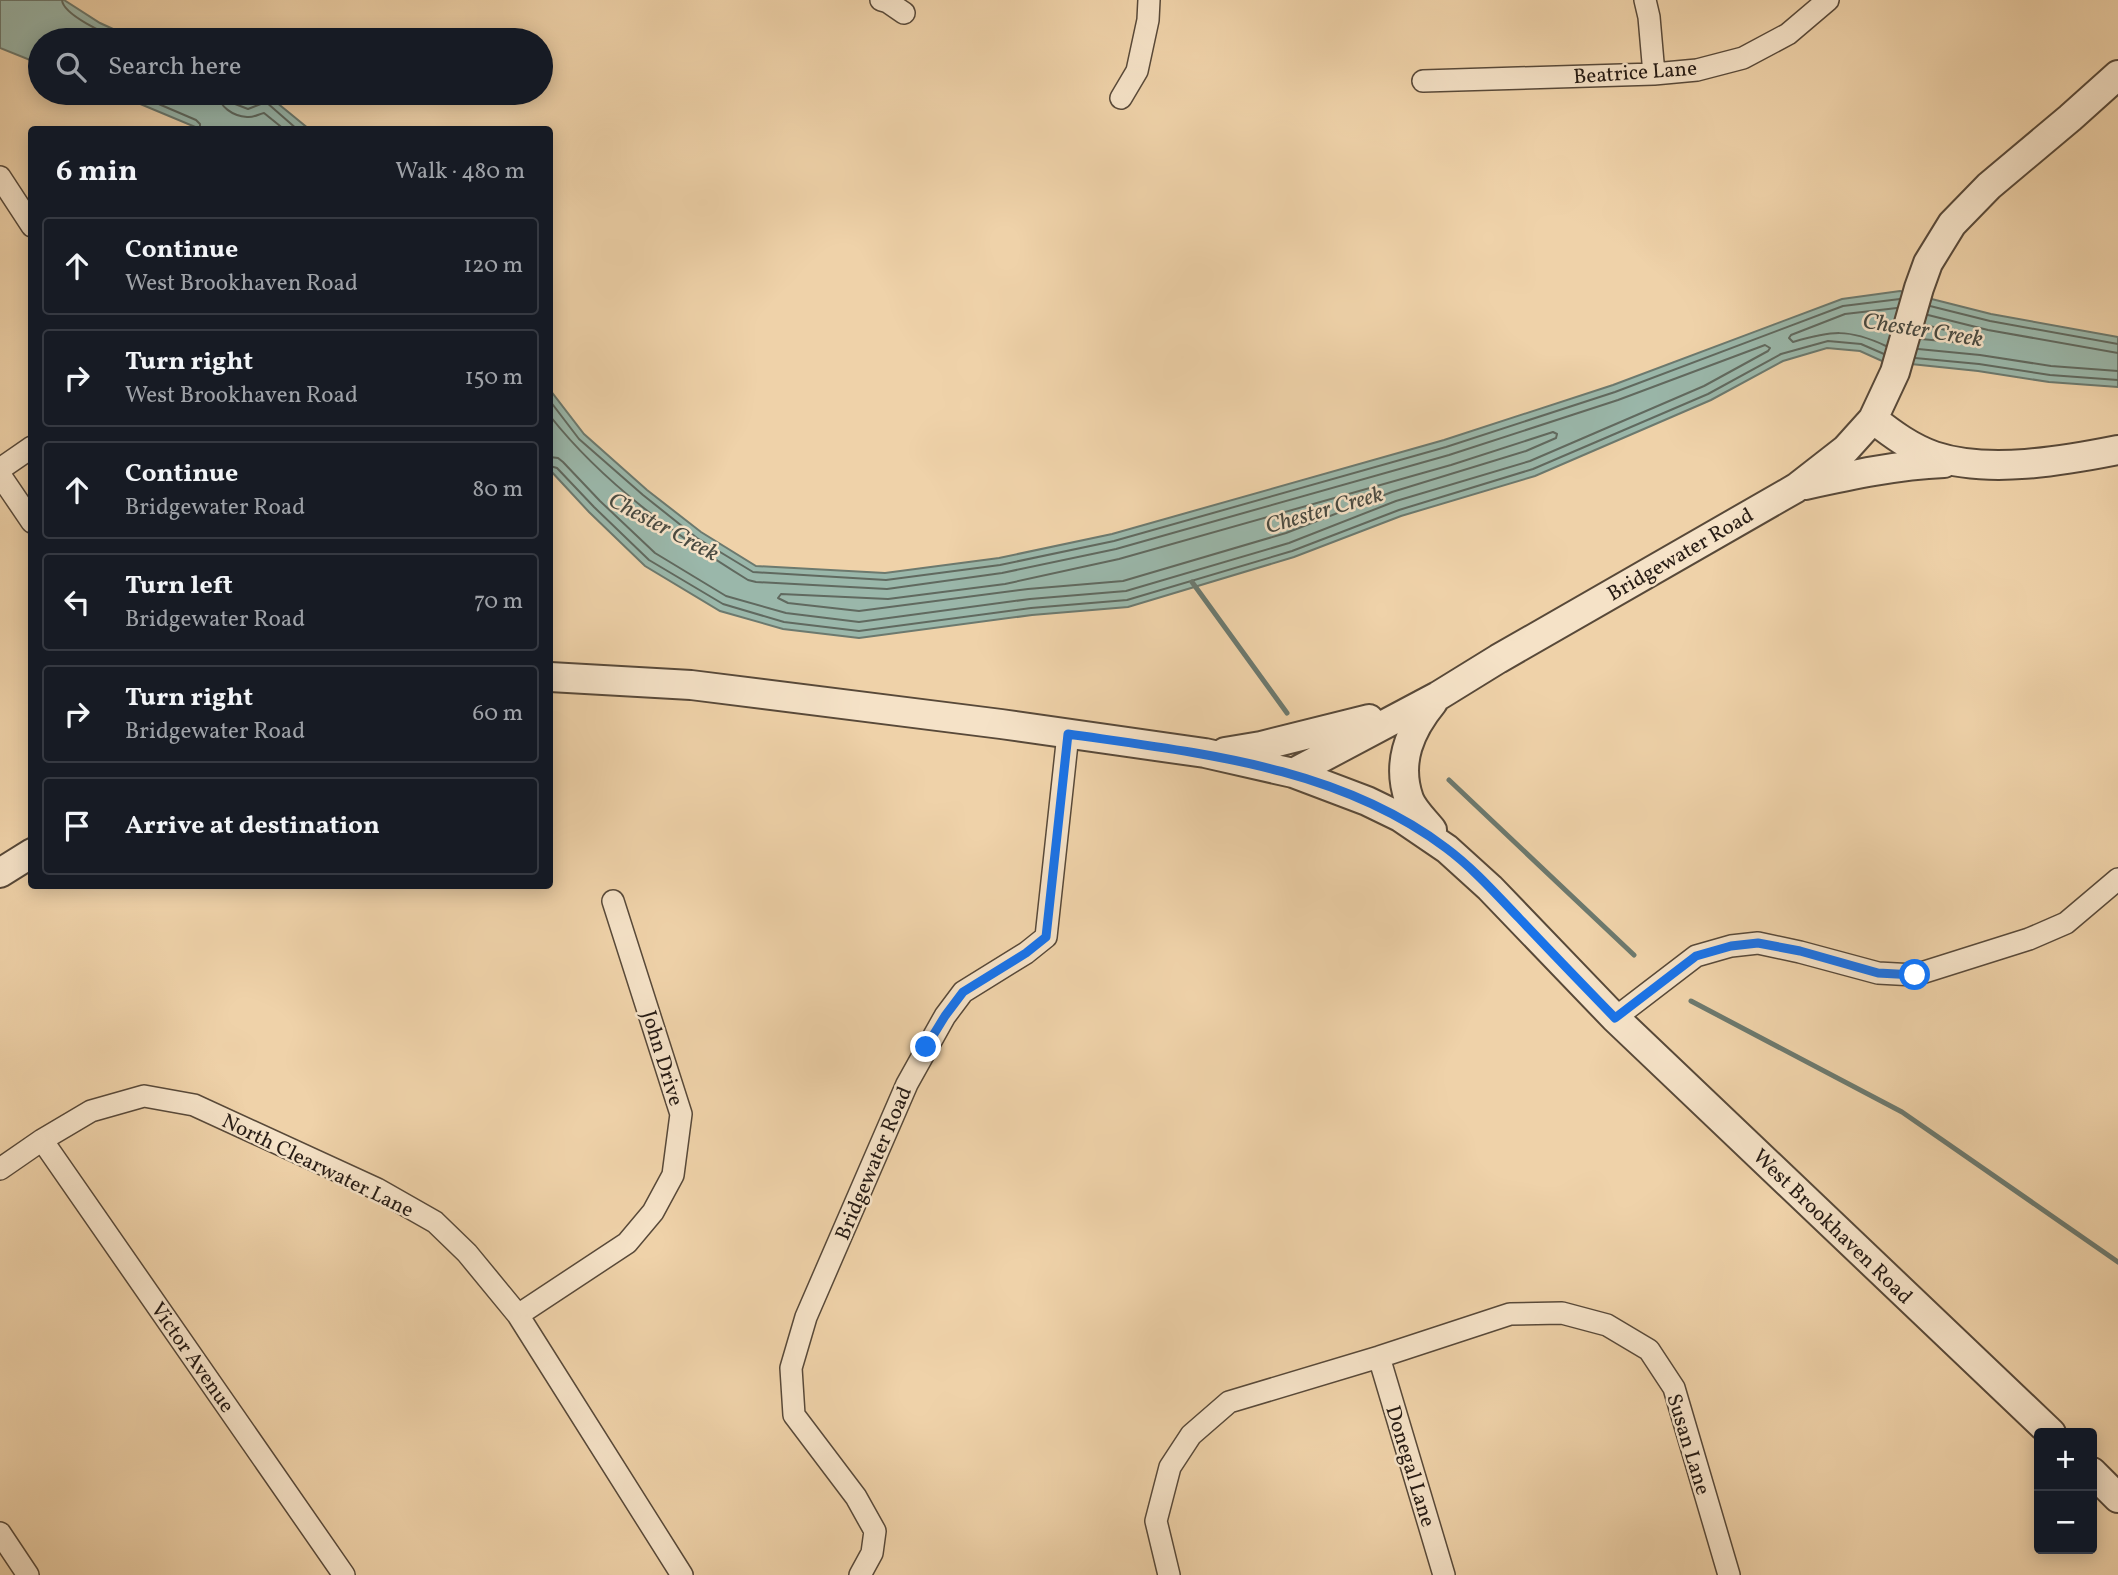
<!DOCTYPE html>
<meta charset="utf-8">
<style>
body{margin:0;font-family:Vollkorn,serif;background:#242831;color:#f1f3f6}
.controls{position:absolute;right:21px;bottom:21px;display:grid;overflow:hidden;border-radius:7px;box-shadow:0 4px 18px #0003}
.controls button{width:63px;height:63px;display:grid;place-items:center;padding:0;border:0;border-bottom:2px solid #363941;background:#171b24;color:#f1f3f6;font:35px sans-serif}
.stop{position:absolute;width:21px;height:21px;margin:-16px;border:5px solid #1a73e8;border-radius:50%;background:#fff}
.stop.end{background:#1a73e8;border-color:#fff;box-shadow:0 2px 7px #0008}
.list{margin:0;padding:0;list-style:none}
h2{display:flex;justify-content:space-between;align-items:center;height:91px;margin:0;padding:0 28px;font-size:30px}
h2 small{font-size:23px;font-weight:400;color:#9ea1a6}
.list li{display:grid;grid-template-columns:46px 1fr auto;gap:21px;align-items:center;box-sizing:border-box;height:98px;margin:0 14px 14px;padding:0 14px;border:2px solid #363941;border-radius:7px}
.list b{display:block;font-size:26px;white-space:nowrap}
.list p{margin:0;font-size:23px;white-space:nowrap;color:#9ea1a6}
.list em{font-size:23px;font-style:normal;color:#9ea1a6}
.icon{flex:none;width:38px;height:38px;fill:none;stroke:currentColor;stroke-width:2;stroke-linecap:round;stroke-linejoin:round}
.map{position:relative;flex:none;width:2118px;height:1575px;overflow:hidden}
.search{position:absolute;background:#171b24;box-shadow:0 4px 18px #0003;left:28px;top:28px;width:525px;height:77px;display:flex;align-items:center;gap:18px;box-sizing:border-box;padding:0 24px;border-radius:38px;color:#9ea1a6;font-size:26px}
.panel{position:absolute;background:#171b24;box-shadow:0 4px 18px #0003;left:28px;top:126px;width:525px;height:763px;border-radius:7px}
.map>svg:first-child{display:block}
.water{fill:#9ab7aa;stroke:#6c796e;stroke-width:2}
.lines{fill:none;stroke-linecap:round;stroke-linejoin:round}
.shore{stroke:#60695f;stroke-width:2}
.stream{stroke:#6c796e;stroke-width:5}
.minor-casing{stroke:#584939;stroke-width:24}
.tertiary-casing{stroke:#584939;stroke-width:32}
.minor{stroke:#f5e2c7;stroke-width:21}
.tertiary{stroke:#f5e2c7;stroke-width:28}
.route{stroke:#1a73e8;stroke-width:9}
.labels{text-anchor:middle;stroke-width:5;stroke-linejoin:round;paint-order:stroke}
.street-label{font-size:21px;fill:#261b14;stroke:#f5e2c7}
.water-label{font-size:23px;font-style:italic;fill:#494a41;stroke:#f5e2c7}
</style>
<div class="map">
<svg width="2118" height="1575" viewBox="0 0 2118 1575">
<rect width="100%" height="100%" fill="#efd2a9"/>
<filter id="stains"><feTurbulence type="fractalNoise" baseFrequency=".00286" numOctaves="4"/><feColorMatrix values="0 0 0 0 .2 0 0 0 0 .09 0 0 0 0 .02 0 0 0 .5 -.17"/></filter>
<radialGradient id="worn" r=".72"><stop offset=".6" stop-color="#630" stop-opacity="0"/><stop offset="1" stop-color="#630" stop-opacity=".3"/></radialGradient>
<!-- water -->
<path class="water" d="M0,0H64L100,23L137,40H40V64L0,48Z
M114,93H228L249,102L265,93L309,129H200Z
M1900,291L1991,314L2118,337V387L2049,382L1978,371L1882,361L1860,351L1827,348L1783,361L1711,400L1535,476L1401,516L1294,557L1128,607L1032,615L859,638L783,629L720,611L645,566L589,512L550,470V390L584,434L647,490L701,532L756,566L885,573L999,558L1112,534L1444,440L1613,385L1842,299Z"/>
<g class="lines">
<!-- shore -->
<path class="shore" d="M62,0C63,15 106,34 121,40
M133,93L196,120L200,124V130
M218,93C219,107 233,116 247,117C253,118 259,114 264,113L285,130
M226,93L230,102L248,109L266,102L298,130
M1930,306L1990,321L2118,344
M1928,315L1988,330L2118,353
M1921,339L1974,344L1978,342L1975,337L1925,325
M1886,346C1848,328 1831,331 1793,342L1789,338L1791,335L1845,314L1897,308
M1918,349L1980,355L2051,366L2118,371
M1915,358L1979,364L2050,375L2118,380
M550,401L579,439L643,495L697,538L753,572L886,580L1000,565L1114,541L1446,447L1615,392L1843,306L1900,299
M550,416C603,483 675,535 748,580L756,582L887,589L1002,573L1116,549L1449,455L1618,400L1765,345L1770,348L1768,351L1704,386L1530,461L1396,501L1289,543L1126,591L1030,599L859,622L786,613L726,596L655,553L600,501L563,462L558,458L550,457
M1553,432L1557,434L1556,438L1526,451L1392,492L1286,533L1123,581L1028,589L859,611L788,603L778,598L781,594L888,599L1005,584L1119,559L1451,465Z
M550,466L557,468L594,507L649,560L723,604L784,622L859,631L1031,608L1127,600L1292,551L1399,510L1533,469L1708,394L1781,354L1828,341L1861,344L1884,354"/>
<!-- stream -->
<path class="stream" d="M1192,582L1287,713
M1449,780L1634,955
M1691,1001L1902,1112L2118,1262"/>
<!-- minor casing -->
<g class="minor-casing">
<path id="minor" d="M881,0L888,2L904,13
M1645,0L1649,17L1654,74
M1423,81L1654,74L1697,70L1743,58L1788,34L1828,0
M1121,98L1137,71L1148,20L1149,0
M0,177L32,226
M0,469L32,447
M0,475L32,522
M1615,1018L1696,956L1731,946L1758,943L1800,952L1878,973L1915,975L2029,939L2066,923L2118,879
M42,1140L344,1575
M0,1169L42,1140L91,1111L144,1096L194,1105L377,1189L435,1222L467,1253L518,1315L682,1575
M518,1315L627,1243L653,1212L673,1175L681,1114L613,901
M1379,1357L1444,1575
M0,1533L28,1575
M860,1575L872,1553L875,1531L856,1497L794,1415L791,1368L806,1317L907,1084L945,1016L963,992L1026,953L1046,937L1068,734
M1169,1575L1156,1521L1170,1467L1191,1435L1229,1402L1379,1357L1510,1314L1562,1313L1607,1325L1649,1350L1674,1388L1729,1575"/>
</g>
<!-- tertiary casing -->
<g class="tertiary-casing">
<path id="tertiary" d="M1873,419C1892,434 1911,448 1934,456C1988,474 2063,461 2118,450
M1805,485C1851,475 1897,465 1944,463
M550,677L691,685L1001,724L1205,753L1293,773L1367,801L1400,817L1447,849L1490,888L1615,1018L2051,1433
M1225,752L1261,746L1369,719
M1293,773L1438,696L1498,659L1796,488L1846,449L1873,419L1895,372L1919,288L1928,263L1952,224L1989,186L2070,118L2118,75
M1432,830C1425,821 1413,810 1409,799C1396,762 1410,730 1433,702
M0,873L32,853
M2092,1472L2118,1498"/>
</g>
<!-- minor -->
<use href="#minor" class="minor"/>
<!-- tertiary -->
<use href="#tertiary" class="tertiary"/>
</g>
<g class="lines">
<!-- route -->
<path class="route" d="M926,1047L945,1016L963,992L1026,953L1046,937L1068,734C1199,753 1337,766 1446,848C1473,868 1496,894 1519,918C1551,952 1583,985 1615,1018L1696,956L1731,946L1758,943L1800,951L1878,973L1915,975"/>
</g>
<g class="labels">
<!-- street labels -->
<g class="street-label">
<text transform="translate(1635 72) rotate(-4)" y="7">Beatrice Lane</text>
<text transform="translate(1680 554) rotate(-30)" y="7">Bridgewater Road</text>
<text transform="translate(663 1058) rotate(73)" y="7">John Drive</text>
<text transform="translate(873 1163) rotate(-67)" y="7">Bridgewater Road</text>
<text transform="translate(318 1165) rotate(26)" y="7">North Clearwater Lane</text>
<text transform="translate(1833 1226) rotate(44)" y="7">West Brookhaven Road</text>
<text transform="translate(193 1357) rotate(55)" y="7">Victor Avenue</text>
<text transform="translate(1689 1444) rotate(73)" y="7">Susan Lane</text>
<text transform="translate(1411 1466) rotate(73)" y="7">Donegal Lane</text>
</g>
<!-- water labels -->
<g class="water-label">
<text transform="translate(1923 329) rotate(9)" y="8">Chester Creek</text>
<text transform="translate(1324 509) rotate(-16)" y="8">Chester Creek</text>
<text transform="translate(664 526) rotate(28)" y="8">Chester Creek</text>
</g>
</g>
<rect width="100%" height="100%" filter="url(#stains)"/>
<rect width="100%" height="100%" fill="url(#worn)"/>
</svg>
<div class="controls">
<button>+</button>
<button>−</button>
</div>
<div class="stop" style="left:1915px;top:975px"></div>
<div class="stop end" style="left:926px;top:1047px"></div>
<div class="search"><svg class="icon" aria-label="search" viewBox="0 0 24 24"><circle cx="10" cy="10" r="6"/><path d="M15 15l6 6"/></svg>Search here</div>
<section class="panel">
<h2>6 min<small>Walk · 480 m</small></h2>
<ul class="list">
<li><svg class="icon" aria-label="ahead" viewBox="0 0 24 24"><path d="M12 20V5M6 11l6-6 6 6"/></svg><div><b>Continue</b><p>West Brookhaven Road</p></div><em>120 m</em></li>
<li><svg class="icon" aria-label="right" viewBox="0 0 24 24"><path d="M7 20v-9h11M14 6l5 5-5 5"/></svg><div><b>Turn right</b><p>West Brookhaven Road</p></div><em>150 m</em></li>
<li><svg class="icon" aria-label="ahead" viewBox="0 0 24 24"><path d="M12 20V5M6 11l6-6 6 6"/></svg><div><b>Continue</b><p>Bridgewater Road</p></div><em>80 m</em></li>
<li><svg class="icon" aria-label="left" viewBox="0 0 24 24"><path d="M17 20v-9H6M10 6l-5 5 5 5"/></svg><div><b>Turn left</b><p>Bridgewater Road</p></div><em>70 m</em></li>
<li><svg class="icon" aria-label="right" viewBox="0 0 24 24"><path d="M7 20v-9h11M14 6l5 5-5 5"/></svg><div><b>Turn right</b><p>Bridgewater Road</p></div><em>60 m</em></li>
<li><svg class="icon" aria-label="arrive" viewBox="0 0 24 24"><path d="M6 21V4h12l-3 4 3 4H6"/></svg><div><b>Arrive at destination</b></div></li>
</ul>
</section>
</div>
